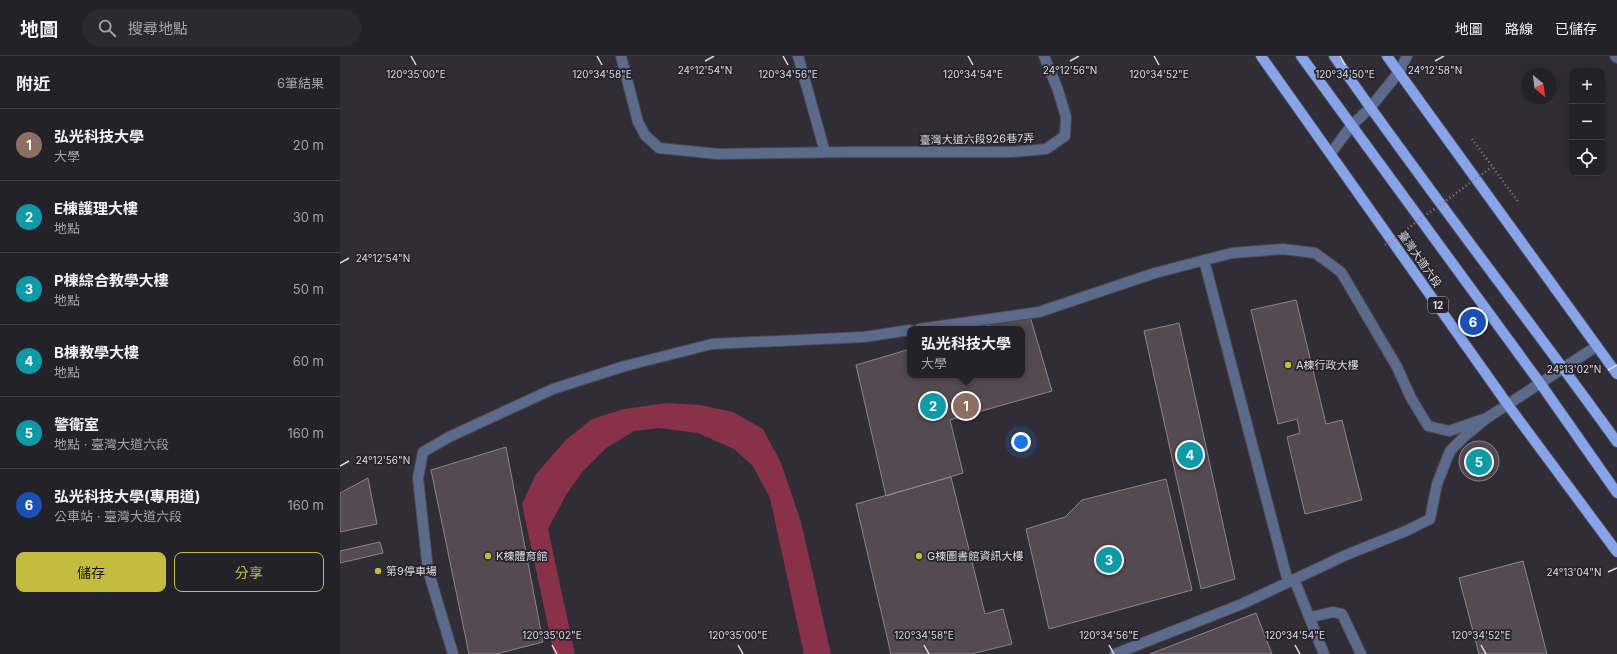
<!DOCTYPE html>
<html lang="zh-TW">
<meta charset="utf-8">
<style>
body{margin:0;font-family:Inter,"Noto Sans TC",sans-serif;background:#2c2a31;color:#f1f3f6}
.controls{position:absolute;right:12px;top:12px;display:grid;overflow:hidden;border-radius:8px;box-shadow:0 4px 16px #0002}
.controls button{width:36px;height:36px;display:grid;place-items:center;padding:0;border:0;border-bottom:1px solid #413f46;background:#242229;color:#f1f3f6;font:20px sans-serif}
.compass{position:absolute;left:1181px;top:12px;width:36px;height:36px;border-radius:50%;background:#242229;box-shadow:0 4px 16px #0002;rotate:151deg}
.you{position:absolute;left:681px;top:386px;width:14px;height:14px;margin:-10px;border:3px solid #fff;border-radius:50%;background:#1a73e8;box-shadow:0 0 0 6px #1a73e833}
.badge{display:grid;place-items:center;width:26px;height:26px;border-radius:50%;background:#c4bc3e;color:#fff;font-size:13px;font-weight:700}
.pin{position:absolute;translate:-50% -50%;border:2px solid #fff;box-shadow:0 1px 4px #0006}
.popup{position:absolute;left:567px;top:270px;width:118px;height:52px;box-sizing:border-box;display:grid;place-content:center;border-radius:8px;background:#242229;filter:drop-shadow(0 1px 3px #0005);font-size:13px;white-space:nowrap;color:#a3a4a8}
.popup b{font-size:15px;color:#f1f3f6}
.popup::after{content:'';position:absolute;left:50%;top:100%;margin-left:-8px;border:8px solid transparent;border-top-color:#242229}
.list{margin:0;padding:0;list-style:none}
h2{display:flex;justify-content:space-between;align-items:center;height:52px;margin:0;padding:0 16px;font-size:17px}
h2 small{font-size:13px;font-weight:400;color:#a3a4a8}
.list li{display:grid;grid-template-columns:26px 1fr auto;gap:12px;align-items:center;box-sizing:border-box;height:72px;padding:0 16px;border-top:1px solid #413f46}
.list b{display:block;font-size:15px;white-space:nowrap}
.list p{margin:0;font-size:13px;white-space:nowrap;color:#a3a4a8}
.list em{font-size:13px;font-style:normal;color:#a3a4a8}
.actions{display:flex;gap:8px;padding:12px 16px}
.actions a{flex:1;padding:9px 0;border:1px solid #c4bc3e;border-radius:8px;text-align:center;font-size:14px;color:#c4bc3e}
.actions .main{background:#c4bc3e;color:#111}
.icon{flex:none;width:22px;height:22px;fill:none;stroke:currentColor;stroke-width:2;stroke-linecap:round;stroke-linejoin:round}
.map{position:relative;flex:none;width:1277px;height:598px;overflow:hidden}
header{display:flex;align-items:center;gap:24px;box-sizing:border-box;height:56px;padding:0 20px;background:#242229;border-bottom:1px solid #413f46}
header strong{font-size:19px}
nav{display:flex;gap:22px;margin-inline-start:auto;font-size:14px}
.search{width:280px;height:36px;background:#2c2a31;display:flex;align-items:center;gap:10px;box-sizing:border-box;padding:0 14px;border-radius:22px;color:#a3a4a8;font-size:15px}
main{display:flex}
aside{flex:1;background:#242229}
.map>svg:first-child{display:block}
.green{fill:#8a314a}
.building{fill:#554a52;stroke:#8f838c}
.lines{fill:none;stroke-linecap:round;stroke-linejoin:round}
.minor-casing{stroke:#4c4952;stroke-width:12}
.major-casing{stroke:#4c4952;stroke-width:12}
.path{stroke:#828088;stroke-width:2.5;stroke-dasharray:1 3;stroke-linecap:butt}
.minor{stroke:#5c6a8c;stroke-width:10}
.major{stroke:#87a3ea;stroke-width:10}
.path-bridge{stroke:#828088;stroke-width:2.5;stroke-dasharray:1 3;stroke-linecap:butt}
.ticks{fill:none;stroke:#dddbe1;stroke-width:1.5}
.poi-dot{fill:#c4bc3e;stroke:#26232d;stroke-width:1.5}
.labels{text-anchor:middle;stroke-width:3.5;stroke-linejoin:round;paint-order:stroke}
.shield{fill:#26232d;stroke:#a6a4ab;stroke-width:1}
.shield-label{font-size:10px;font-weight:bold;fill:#dddbe1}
.street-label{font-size:11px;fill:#dddbe1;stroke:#26232d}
.poi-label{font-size:11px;fill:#dddbe1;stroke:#26232d;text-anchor:start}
.ticks-label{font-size:10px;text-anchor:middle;fill:#dddbe1;stroke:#26232d;stroke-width:3.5;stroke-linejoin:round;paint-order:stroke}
</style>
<header>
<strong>地圖</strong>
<div class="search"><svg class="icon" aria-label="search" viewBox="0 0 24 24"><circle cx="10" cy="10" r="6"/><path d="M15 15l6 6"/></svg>搜尋地點</div>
<nav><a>地圖</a><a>路線</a><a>已儲存</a></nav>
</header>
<main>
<aside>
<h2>附近<small>6筆結果</small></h2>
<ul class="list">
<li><span class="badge" style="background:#8d6e63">1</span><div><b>弘光科技大學</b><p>大學</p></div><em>20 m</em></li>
<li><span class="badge" style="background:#0f9aa8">2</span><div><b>E棟護理大樓</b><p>地點</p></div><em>30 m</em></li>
<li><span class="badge" style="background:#0f9aa8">3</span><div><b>P棟綜合教學大樓</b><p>地點</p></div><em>50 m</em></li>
<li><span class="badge" style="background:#0f9aa8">4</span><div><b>B棟教學大樓</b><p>地點</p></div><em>60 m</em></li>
<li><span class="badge" style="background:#0f9aa8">5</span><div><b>警衛室</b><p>地點 · 臺灣大道六段</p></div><em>160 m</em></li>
<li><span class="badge" style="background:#1a4fb4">6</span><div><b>弘光科技大學(專用道)</b><p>公車站 · 臺灣大道六段</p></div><em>160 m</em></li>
</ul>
<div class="actions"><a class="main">儲存</a><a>分享</a></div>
</aside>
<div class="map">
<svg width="1277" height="598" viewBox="0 0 1277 598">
<rect width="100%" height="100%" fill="#302d37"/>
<!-- green -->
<path class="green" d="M327,347L360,349L393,356L423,373L441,407L461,466L491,598H464L430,442L413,410L394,393L358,377L319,372L294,375L266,392L242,416L226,439L208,473L235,598H214L182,448L196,418L226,384L252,363L284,353Z"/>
<!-- building -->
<path class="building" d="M956,244L986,368L1002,364L1022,444L965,458L947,381L960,377L957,363L938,368L911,254Z
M689,257L712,335L610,364L623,417L546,440L516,309L570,293V319H682V273H636Z
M839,267L895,523L861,533L804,275Z
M1119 405a20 20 0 1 1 40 0a20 20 0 1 1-40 0Z
M166,391L203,586L156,598H129L91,414Z
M611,421L645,558L663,553L672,588L631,598H551L516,448Z
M28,422L37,468L0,476V437Z
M826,423L852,534L709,573L686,473L725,461L742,444Z
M40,486L43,497L0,507V495Z
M1183,505L1207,598H1139L1119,522Z
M916,557L932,598H810Z"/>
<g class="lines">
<!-- minor casing -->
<g class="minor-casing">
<path id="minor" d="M281,0L298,66L305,79L319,92L378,98L512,96H672L706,93L725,80L726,61L718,34L704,0
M458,0L485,96
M1275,0L1277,2
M991,97L1011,70L1030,52L1059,16L1067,0
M864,204L948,526
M579,273L699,256L815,217L892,197L943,193L975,197L1001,216L1057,311L1071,342L1088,370L1109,375L1147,362
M954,523L984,598
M971,561L993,556L1002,558L1021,598
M113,598L88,514L78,422L83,396L109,381L213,333L285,310L372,288L524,281L570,274
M775,598L902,548L1006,499L1066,475L1090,463L1097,428L1110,395L1125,380L1147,362L1257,290"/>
</g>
<!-- major casing -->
<g class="major-casing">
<path id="major" d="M921,0L1168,349L1277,496
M961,0L1200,327L1277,437
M994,0C1085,131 1184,257 1277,386
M1047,0L1277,318"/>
</g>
<!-- path -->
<path class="path" d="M1132,83L1179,147"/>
<!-- minor -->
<use href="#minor" class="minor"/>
<!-- major -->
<use href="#major" class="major"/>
<!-- path-bridge -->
<path class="path-bridge" d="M1045,189L1152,111"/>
</g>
<!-- ticks -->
<path class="ticks" d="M71,0L76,9M257,0L262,9M443,0L448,9M628,0L633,9M814,0L819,9M1000,0L1005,9M365,5L374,0M730,5L739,0M1095,5L1104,0M0,207L9,202M1268,314L1277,309M0,410L9,405M1268,516L1277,512M212,589L217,598M398,589L403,598M584,589L589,598M769,589L774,598M955,589L960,598M1141,589L1146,598"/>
<!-- markers -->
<g class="poi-dot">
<circle cx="948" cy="309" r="4"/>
<circle cx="148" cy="500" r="4"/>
<circle cx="579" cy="500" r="4"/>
<circle cx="38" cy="515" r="4"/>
</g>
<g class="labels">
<!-- shield labels -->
<rect class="shield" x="1088" y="241" width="20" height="16" rx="3"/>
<g class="shield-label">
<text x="1098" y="253">12</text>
</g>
<!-- street labels -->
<g class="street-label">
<text transform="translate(637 83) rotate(-1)" y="4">臺灣大道六段926巷7弄</text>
<text transform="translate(1080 203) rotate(55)" y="4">臺灣大道六段</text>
</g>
<!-- poi labels -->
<g class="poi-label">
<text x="956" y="313">A棟行政大樓</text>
<text x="156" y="504">K棟體育館</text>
<text x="587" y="504">G棟圖書館資訊大樓</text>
<text x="46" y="519">第9停車場</text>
</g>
</g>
<g class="ticks-label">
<text x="365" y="18">24°12'54"N</text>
<text x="1095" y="18">24°12'58"N</text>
<text x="730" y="18">24°12'56"N</text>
<text x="76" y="22">120°35'00"E</text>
<text x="262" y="22">120°34'58"E</text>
<text x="448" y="22">120°34'56"E</text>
<text x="633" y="22">120°34'54"E</text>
<text x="819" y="22">120°34'52"E</text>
<text x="1005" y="22">120°34'50"E</text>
<text x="43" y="206">24°12'54"N</text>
<text x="1234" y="317">24°13'02"N</text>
<text x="43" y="408">24°12'56"N</text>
<text x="1234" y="520">24°13'04"N</text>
<text x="212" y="583">120°35'02"E</text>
<text x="398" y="583">120°35'00"E</text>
<text x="584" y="583">120°34'58"E</text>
<text x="769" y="583">120°34'56"E</text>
<text x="955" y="583">120°34'54"E</text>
<text x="1141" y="583">120°34'52"E</text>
</g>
</svg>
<div class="controls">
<button>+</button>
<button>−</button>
<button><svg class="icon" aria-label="locate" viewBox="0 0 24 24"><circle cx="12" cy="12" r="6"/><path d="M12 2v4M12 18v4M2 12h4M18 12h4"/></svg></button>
</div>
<svg class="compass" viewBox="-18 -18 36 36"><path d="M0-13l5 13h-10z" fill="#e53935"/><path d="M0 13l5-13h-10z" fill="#a3a4a8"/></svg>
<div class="you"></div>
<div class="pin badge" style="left:626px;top:350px;background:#8d6e63">1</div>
<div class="popup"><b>弘光科技大學</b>大學</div>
<div class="pin badge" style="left:593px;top:350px;background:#0f9aa8">2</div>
<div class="pin badge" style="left:769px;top:504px;background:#0f9aa8">3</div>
<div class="pin badge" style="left:850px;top:399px;background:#0f9aa8">4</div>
<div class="pin badge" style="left:1139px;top:406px;background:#0f9aa8">5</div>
<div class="pin badge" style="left:1133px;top:266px;background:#1a4fb4">6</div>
</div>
</main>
